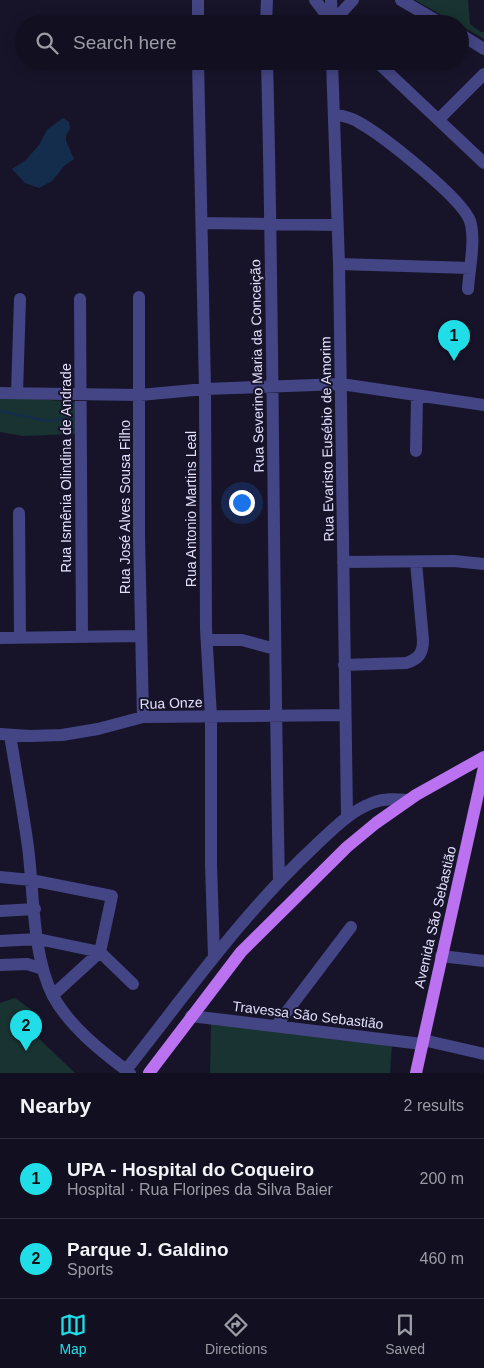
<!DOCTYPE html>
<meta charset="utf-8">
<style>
body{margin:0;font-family:Arial,sans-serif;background:#1a1829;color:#f1f3f6}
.you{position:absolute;left:241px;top:502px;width:18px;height:18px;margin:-12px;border:4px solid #fff;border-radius:50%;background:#1a73e8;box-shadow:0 0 0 8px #1a73e833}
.badge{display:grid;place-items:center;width:32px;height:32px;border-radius:50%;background:#20dde8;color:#111;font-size:16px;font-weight:700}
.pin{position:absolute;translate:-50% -41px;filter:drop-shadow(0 1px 2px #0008)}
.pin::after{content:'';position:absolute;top:26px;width:18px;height:15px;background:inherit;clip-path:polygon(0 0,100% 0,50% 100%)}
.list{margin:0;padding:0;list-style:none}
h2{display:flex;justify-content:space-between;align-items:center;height:65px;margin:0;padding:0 20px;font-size:21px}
h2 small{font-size:16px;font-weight:400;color:#9c9ca5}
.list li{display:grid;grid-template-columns:32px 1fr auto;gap:15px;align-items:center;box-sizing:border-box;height:80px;padding:0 20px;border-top:1px solid #302f3e}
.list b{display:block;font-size:19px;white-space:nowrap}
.list p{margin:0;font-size:16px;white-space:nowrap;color:#9c9ca5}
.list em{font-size:16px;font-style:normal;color:#9c9ca5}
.icon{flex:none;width:28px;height:28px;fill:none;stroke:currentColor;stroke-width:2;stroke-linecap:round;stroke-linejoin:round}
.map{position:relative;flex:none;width:484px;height:1073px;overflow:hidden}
.search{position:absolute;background:#110f20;box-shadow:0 2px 12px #0003;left:15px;right:15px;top:15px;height:55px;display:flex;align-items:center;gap:12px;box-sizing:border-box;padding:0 18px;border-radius:28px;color:#9c9ca5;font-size:19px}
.sheet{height:225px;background:#110f20}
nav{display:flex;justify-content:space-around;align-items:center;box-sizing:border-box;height:70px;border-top:1px solid #302f3e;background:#110f20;font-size:14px;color:#9c9ca5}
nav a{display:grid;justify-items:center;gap:2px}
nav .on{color:#20dde8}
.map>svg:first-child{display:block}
.green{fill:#183331}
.water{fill:#152d4d}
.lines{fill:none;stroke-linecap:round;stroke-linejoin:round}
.stream{stroke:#152d4d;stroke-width:2.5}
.minor{stroke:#444584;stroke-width:12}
.major{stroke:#bb72f0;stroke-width:12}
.labels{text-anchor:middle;stroke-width:4;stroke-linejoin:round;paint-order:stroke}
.street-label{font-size:14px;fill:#e2e0fc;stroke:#17142a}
</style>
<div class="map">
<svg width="484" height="1073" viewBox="0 0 484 1073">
<rect width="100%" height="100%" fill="#17142a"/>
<!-- green -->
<path class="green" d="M415,0H468L470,24L481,32H484V39L460,25V24H457Z
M0,396L75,402V434L23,436L0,432Z
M15,998L40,1016L30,1030L75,1073H0V1003Z
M211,1023L392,1044L390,1073H210Z"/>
<!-- water -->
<path class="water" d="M63,118L69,122L70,129L66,135V141L74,159L64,166L52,181L39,188L25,183L12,169L26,160L39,145L47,130Z"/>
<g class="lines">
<!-- stream -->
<path class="stream" d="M0,411L47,421L75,417"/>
<!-- minor -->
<path class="minor" d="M198,0V24
M315,0L333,24
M331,0L332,24
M401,0L442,24
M332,23L353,0
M266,24L267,0
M460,34L484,49
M198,61L205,389L206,629L211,717V864L214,957
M267,61C274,334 273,608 279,881
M332,61L339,264L347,816
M376,61L484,163
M335,114C344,116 353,118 360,123C383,136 462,198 470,221C476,239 469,271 468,289
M439,119L484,74
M202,223L337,225
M339,264L470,268
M139,297V535L143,717
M80,299L82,636
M0,393L140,395L205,389L341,384L484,405
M17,393L20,299
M416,451L417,396
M19,513L20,638
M343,562L454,561L484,564
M0,638L141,636
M207,640H242L275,649
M344,665L406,663C419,659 423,653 423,640L416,562
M0,734L30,736L62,735L98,729L143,717L345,715
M10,735C16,772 23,810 28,847C34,893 32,955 53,996C70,1027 102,1052 130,1073
M0,877L31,880L112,896L100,952L53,995
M0,911L35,909
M0,941L38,939L100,952L133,984
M441,956L484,961
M0,965L27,964L43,969
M191,1016L422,1044
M276,1026L351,927
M423,1040L484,1054
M126,1070C187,993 243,913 315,846C332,830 349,812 372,803C384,798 396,799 409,800"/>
<!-- major -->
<path class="major" d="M149,1073L241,952L347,847L376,823L416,795L484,757
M416,1073L484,767"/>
</g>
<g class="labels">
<!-- street labels -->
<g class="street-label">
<text transform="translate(257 366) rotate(-91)" y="5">Rua Severino Maria da Conceição</text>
<text transform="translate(327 439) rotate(-91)" y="5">Rua Evaristo Eusébio de Amorim</text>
<text transform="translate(66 468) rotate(-90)" y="5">Rua Ismênia Olindina de Andrade</text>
<text transform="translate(125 507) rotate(-90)" y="5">Rua José Alves Sousa Filho</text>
<text transform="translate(191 509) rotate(-90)" y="5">Rua Antonio Martins Leal</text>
<text transform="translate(171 703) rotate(-2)" y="5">Rua Onze</text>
<text transform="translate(435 917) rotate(-77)" y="5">Avenida São Sebastião</text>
<text transform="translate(308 1015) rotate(7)" y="5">Travessa São Sebastião</text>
</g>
</g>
</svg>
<div class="you"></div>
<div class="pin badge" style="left:454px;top:361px">1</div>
<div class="pin badge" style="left:26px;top:1051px">2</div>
<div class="search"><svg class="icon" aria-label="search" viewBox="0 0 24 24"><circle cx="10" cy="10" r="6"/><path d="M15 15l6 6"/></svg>Search here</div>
</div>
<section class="sheet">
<h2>Nearby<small>2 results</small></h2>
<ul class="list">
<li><span class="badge">1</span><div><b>UPA - Hospital do Coqueiro</b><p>Hospital · Rua Floripes da Silva Baier</p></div><em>200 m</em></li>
<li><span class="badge">2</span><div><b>Parque J. Galdino</b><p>Sports</p></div><em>460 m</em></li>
</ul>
</section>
<nav>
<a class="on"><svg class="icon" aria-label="map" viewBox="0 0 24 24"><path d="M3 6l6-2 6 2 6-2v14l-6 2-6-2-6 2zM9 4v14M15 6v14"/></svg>Map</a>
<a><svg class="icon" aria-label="directions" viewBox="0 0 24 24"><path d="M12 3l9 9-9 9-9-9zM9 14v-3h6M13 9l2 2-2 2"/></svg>Directions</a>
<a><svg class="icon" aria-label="saved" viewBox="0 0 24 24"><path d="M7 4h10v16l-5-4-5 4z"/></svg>Saved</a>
</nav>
